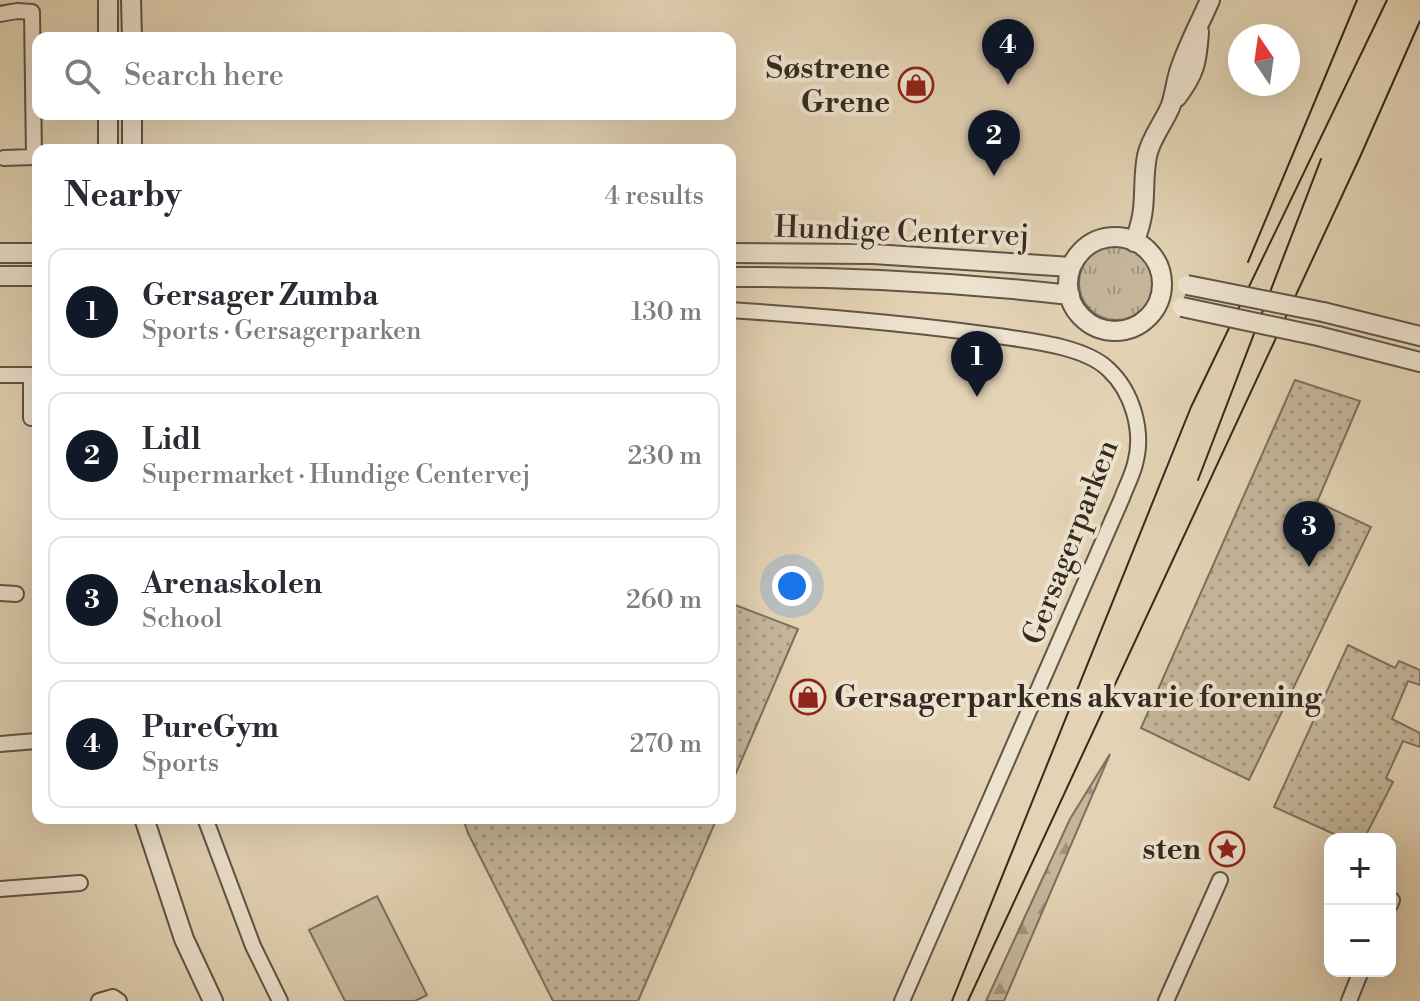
<!DOCTYPE html>
<meta charset="utf-8">
<style>
body{margin:0;font-family:"Libre Bodoni",serif;background:#f2f2f3;color:#2b2b33}
.controls{position:absolute;right:24px;bottom:24px;display:grid;overflow:hidden;border-radius:16px;box-shadow:0 8px 32px #0002}
.controls button{width:72px;height:72px;display:grid;place-items:center;padding:0;border:0;border-bottom:2px solid #e1e1e2;background:#fff;color:#2b2b33;font:40px sans-serif}
.compass{position:absolute;left:1228px;top:24px;width:72px;height:72px;border-radius:50%;background:#fff;box-shadow:0 8px 32px #0002;rotate:347deg}
.you{position:absolute;left:792px;top:586px;width:28px;height:28px;margin:-20px;border:6px solid #fff;border-radius:50%;background:#1a73e8;box-shadow:0 0 0 12px #1a73e833}
.badge{display:grid;place-items:center;width:52px;height:52px;border-radius:50%;background:#111827;color:#fff;font-size:26px;font-weight:700}
.pin{position:absolute;translate:-50% -66px;filter:drop-shadow(0 2px 4px #0008)}
.pin::after{content:'';position:absolute;top:42px;width:28px;height:24px;background:inherit;clip-path:polygon(0 0,100% 0,50% 100%)}
.list{margin:0;padding:0;list-style:none}
h2{display:flex;justify-content:space-between;align-items:center;height:104px;margin:0;padding:0 32px;font-size:34px}
h2 small{font-size:26px;font-weight:400;color:#7c7c81}
.list li{display:grid;grid-template-columns:52px 1fr auto;gap:24px;align-items:center;box-sizing:border-box;height:128px;margin:0 16px 16px;padding:0 16px;border:2px solid #e1e1e2;border-radius:16px}
.list b{display:block;font-size:30px;white-space:nowrap}
.list p{margin:0;font-size:26px;white-space:nowrap;color:#7c7c81}
.list em{font-size:26px;font-style:normal;color:#7c7c81}
.icon{flex:none;width:44px;height:44px;fill:none;stroke:currentColor;stroke-width:2;stroke-linecap:round;stroke-linejoin:round}
.map{position:relative;flex:none;width:1420px;height:1001px;overflow:hidden}
.search{position:absolute;background:#fff;box-shadow:0 8px 32px #0002;left:32px;top:32px;width:704px;height:88px;display:flex;align-items:center;gap:20px;box-sizing:border-box;padding:0 28px;border-radius:16px;color:#7c7c81;font-size:30px}
.panel{position:absolute;background:#fff;box-shadow:0 8px 32px #0002;left:32px;top:144px;width:704px;height:680px;border-radius:16px}
.map>svg:first-child{display:block}
.grass{fill:url(#grass-tufts);stroke:#7c705e;stroke-width:2}
.forest{fill:url(#forest-firs);stroke:#7c705e;stroke-width:2}
.park{fill:url(#park-dots);stroke:#7c705e;stroke-width:2}
.garden{fill:#c5b69b;stroke:#7c705e;stroke-width:2}
.lines{fill:none;stroke-linecap:round;stroke-linejoin:round}
.minor-casing{stroke:#605545;stroke-width:18}
.tertiary-casing{stroke:#605545;stroke-width:22}
.minor{stroke:#ede2ce;stroke-width:14}
.tertiary{stroke:#ede2ce;stroke-width:18}
.tram{stroke:#342b20;stroke-width:2}
.tertiary-bridge-casing{stroke:#605545;stroke-width:22;stroke-linecap:butt}
.tertiary-bridge{stroke:#ede2ce;stroke-width:18}
.labels{text-anchor:middle;stroke-width:8;stroke-linejoin:round;paint-order:stroke}
.poi-label{font-size:30px;font-weight:bold;fill:#342b20;stroke:#ede2ce;text-anchor:end}
.street-label{font-size:30px;fill:#342b20;stroke:#ede2ce}
</style>
<div class="map">
<svg width="1420" height="1001" viewBox="0 0 1420 1001">
<defs>
<pattern id="grass-tufts" width="24" height="20" patternUnits="userSpaceOnUse" patternTransform="scale(2)"><rect width="24" height="20" fill="#c5b69b"/><path d="M3 7l-1-3M5 7V3M7 7l1-3M15 17l-1-3M17 17v-4M19 17l1-3" fill="none" stroke="#a1947e"/></pattern>
<pattern id="forest-firs" width="22" height="20" patternUnits="userSpaceOnUse" patternTransform="scale(2)"><rect width="22" height="20" fill="#c5b69b"/><path d="M5 1l3.5 6h-7zM16 11l3.5 6h-7z" fill="#a1947e"/></pattern>
<pattern id="park-dots" width="8" height="8" patternUnits="userSpaceOnUse" patternTransform="scale(2)"><rect width="8" height="8" fill="#c5b69b"/><path d="M2 2h.1M6 6h.1" fill="none" stroke="#a1947e" stroke-width="1.8" stroke-linecap="round"/></pattern>
</defs>
<rect width="100%" height="100%" fill="#e3d3b4"/>
<filter id="stains"><feTurbulence type="fractalNoise" baseFrequency=".0025" numOctaves="4"/><feColorMatrix values="0 0 0 0 .2 0 0 0 0 .09 0 0 0 0 .02 0 0 0 .5 -.17"/></filter>
<radialGradient id="worn" r=".72"><stop offset=".6" stop-color="#630" stop-opacity="0"/><stop offset="1" stop-color="#630" stop-opacity=".3"/></radialGradient>
<!-- grass -->
<path class="grass" d="M1079 283a37 37 0 1 1 74 0a37 37 0 1 1-74 0Z"/>
<!-- forest -->
<path class="forest" d="M1110,754L1004,1001H986L1070,819Z"/>
<!-- park -->
<path class="park" d="M1295,380L1360,401L1317,502L1371,527L1249,780L1141,728Z
M730,603L798,629L730,787Z
M1348,645L1395,668L1399,661L1420,670V685L1408,681L1392,719L1420,733V747L1403,741L1386,778L1393,782L1364,839H1345L1274,807Z
M463,818H717L638,1001H553L468,833Z"/>
<!-- garden -->
<path class="garden" d="M377,896L427,995L415,1001H345L309,930Z"/>
<g class="lines">
<!-- minor casing -->
<g class="minor-casing">
<path id="minor" d="M0,14L17,11L32,12L34,157L4,158
M730,310C820,316 909,323 998,336C1030,341 1084,346 1108,369C1133,392 1144,432 1135,464C1132,476 1126,487 1122,498L902,1001
M0,375H31V418
M0,593L16,594
M0,744L36,741
M205,818L253,946L280,1001
M0,889L80,883
M1390,905L1392,900
M99,1001L113,997L119,1001
M1166,1001L1220,880
M1349,1001L1361,971"/>
</g>
<!-- tertiary casing -->
<g class="tertiary-casing">
<path id="tertiary" d="M131,0L132,38
M108,38V0
M1177,97C1195,73 1197,62 1199,32
M108,114V150
M132,114V150
M1068 284a47 47 0 1 1 94 0a47 47 0 1 1-94 0Z
M1134,242C1149,207 1141,188 1147,156C1151,137 1164,123 1171,105C1175,93 1176,80 1180,69C1188,45 1200,23 1210,0
M0,253H38
M730,253L873,254L1071,267
M0,276H38
M730,277C844,276 956,282 1070,295
M1323,312L1420,336
M1318,336L1420,362
M144,818L184,939L213,1001"/>
</g>
<!-- minor -->
<use href="#minor" class="minor"/>
<!-- tertiary -->
<use href="#tertiary" class="tertiary"/>
<!-- tram -->
<path class="tram" d="M1248,262L1357,0
M1198,480L1321,159
M952,1001L1191,407L1387,0
M968,1001L1360,157L1420,21"/>
<!-- tertiary-bridge casing -->
<g class="tertiary-bridge-casing">
<path id="tertiary-bridge" d="M1187,285L1323,312
M1182,307L1318,336"/>
</g>
<!-- tertiary-bridge -->
<use href="#tertiary-bridge" class="tertiary-bridge"/>
</g>
<!-- icons -->
<defs>
<g id="shop-ring" transform="scale(1.8)"><circle r="9.5" fill="#ede2ce" stroke="#8f2418" stroke-width="1.5"/><path d="M-5-2.5h2.3a2.7 3.5 0 0 1 5.4 0H5L5.5 6h-11ZM-1.5-2.5h3a1.5 2.3 0 0 0-3 0Z" fill="#8f2418"/></g>
<g id="sight-ring" transform="scale(1.8)"><circle r="9.5" fill="#ede2ce" stroke="#8f2418" stroke-width="1.5"/><path d="M0-6L1.8-2.2L6-1.7L2.9 1.2L3.7 5.4L0 3.3L-3.7 5.4L-2.9 1.2L-6-1.7L-1.8-2.2Z" fill="#8f2418"/></g>
</defs>
<g fill-rule="evenodd">
<use href="#shop-ring" x="916" y="85"/>
<use href="#shop-ring" x="808" y="697"/>
<use href="#sight-ring" x="1227" y="849"/>
</g>
<g class="labels">
<!-- poi labels -->
<g class="poi-label">
<text x="890" y="78">Søstrene<tspan x="890" dy="34">Grene</tspan></text>
<text x="834" y="707" text-anchor="start">Gersagerparkens akvarie forening</text>
<text x="1201" y="859">sten</text>
</g>
<!-- street labels -->
<g class="street-label">
<text transform="translate(902 231) rotate(2)" y="10">Hundige Centervej</text>
<text transform="translate(1070 542) rotate(-69)" y="10">Gersagerparken</text>
</g>
</g>
<rect width="100%" height="100%" filter="url(#stains)"/>
<rect width="100%" height="100%" fill="url(#worn)"/>
</svg>
<div class="controls">
<button>+</button>
<button>−</button>
</div>
<svg class="compass" viewBox="-18 -18 36 36"><path d="M0-13l5 13h-10z" fill="#e53935"/><path d="M0 13l5-13h-10z" fill="#7c7c81"/></svg>
<div class="you"></div>
<div class="pin badge" style="left:977px;top:397px">1</div>
<div class="pin badge" style="left:994px;top:176px">2</div>
<div class="pin badge" style="left:1309px;top:567px">3</div>
<div class="pin badge" style="left:1008px;top:85px">4</div>
<div class="search"><svg class="icon" aria-label="search" viewBox="0 0 24 24"><circle cx="10" cy="10" r="6"/><path d="M15 15l6 6"/></svg>Search here</div>
<section class="panel">
<h2>Nearby<small>4 results</small></h2>
<ul class="list">
<li><span class="badge">1</span><div><b>Gersager Zumba</b><p>Sports · Gersagerparken</p></div><em>130 m</em></li>
<li><span class="badge">2</span><div><b>Lidl</b><p>Supermarket · Hundige Centervej</p></div><em>230 m</em></li>
<li><span class="badge">3</span><div><b>Arenaskolen</b><p>School</p></div><em>260 m</em></li>
<li><span class="badge">4</span><div><b>PureGym</b><p>Sports</p></div><em>270 m</em></li>
</ul>
</section>
</div>
